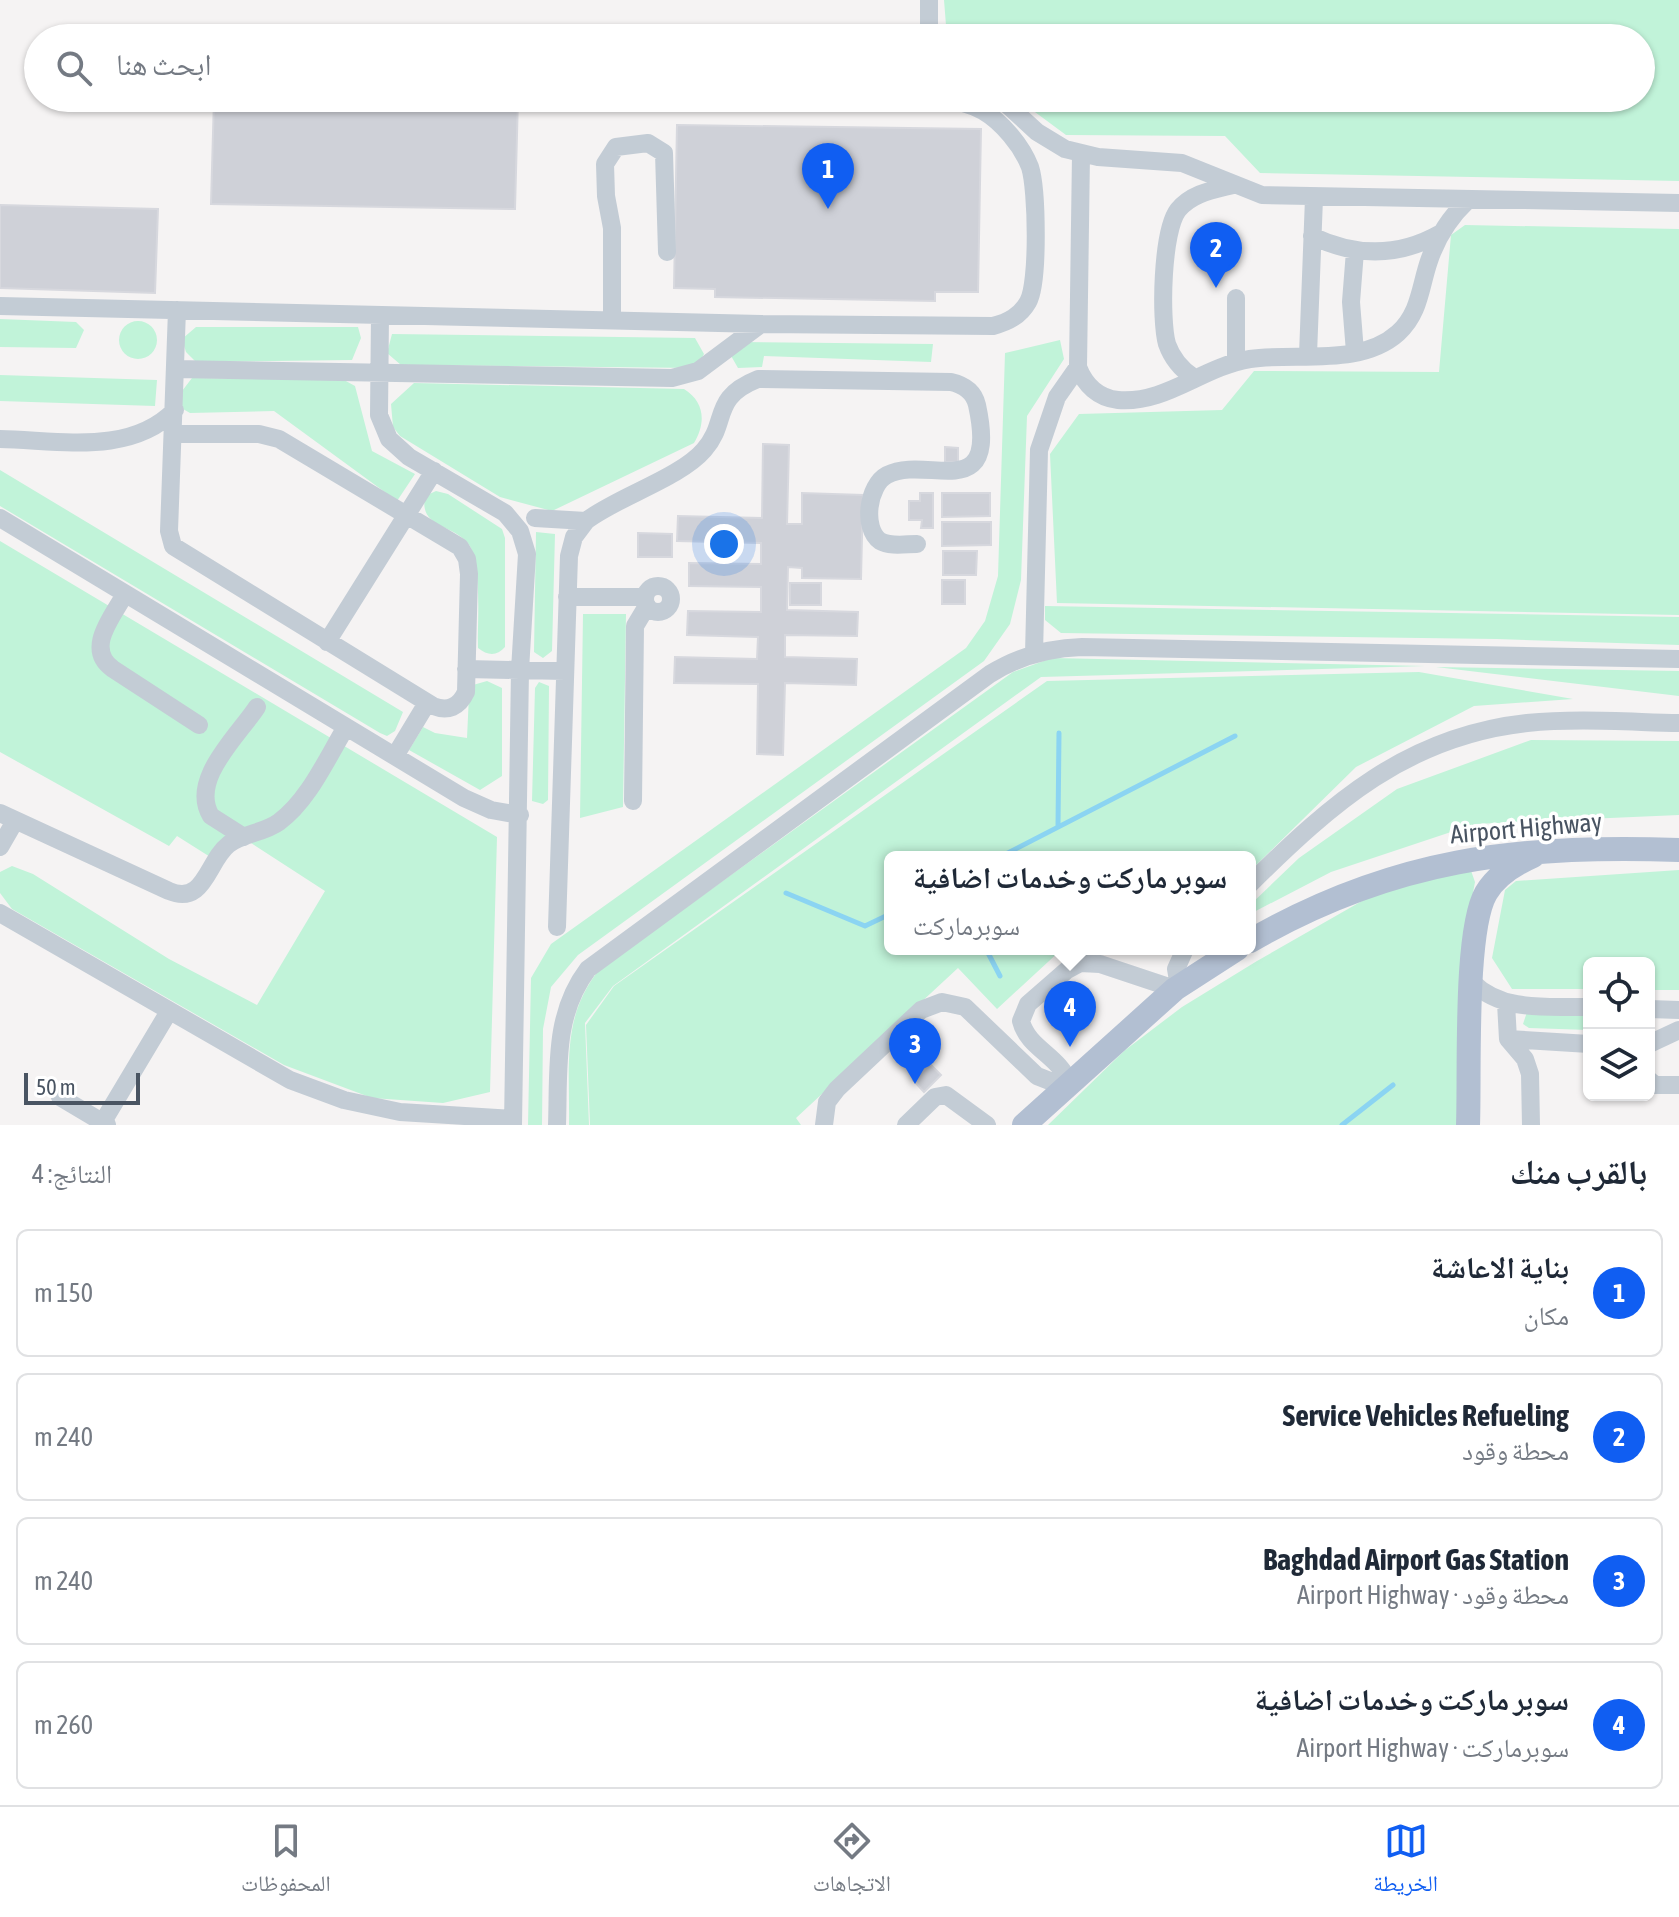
<!DOCTYPE html>
<html lang="ar">
<meta charset="utf-8">
<style>
body{margin:0;font-family:"Asap Condensed","Noto Naskh Arabic",sans-serif;background:#f2f2f3;color:#1f2937;direction:rtl}
.controls{position:absolute;right:24px;bottom:24px;display:grid;overflow:hidden;border-radius:12px;box-shadow:0 2px 6px #0004}
.controls button{width:72px;height:72px;display:grid;place-items:center;padding:0;border:0;border-bottom:2px solid #e0e1e3;background:#fff;color:#1f2937;font:40px sans-serif}
.scale{position:absolute;left:24px;bottom:20px;width:116px;box-sizing:border-box;padding-left:8px;border:4px solid #495462;border-top:0;font-size:22px;line-height:28px;white-space:nowrap;color:#495462;-webkit-text-stroke:6px #fff;paint-order:stroke}
.you{position:absolute;left:724px;top:544px;width:28px;height:28px;margin:-20px;border:6px solid #fff;border-radius:50%;background:#1a73e8;box-shadow:0 0 0 12px #1a73e833}
.badge{display:grid;place-items:center;width:52px;height:52px;border-radius:50%;background:#105ef2;color:#fff;font-size:26px;font-weight:700}
.pin{position:absolute;translate:-50% -66px;filter:drop-shadow(0 2px 4px #0008)}
.pin::after{content:'';position:absolute;top:42px;width:28px;height:24px;background:inherit;clip-path:polygon(0 0,100% 0,50% 100%)}
.popup{position:absolute;left:884px;top:851px;width:372px;height:104px;box-sizing:border-box;display:grid;place-content:center;border-radius:12px;background:#fff;filter:drop-shadow(0 2px 6px #0005);font-size:26px;white-space:nowrap;color:#747a83}
.popup b{font-size:30px;color:#1f2937}
.popup::after{content:'';position:absolute;left:50%;top:100%;margin-left:-16px;border:16px solid transparent;border-top-color:#fff}
.list{margin:0;padding:0;list-style:none}
h2{display:flex;justify-content:space-between;align-items:center;height:104px;margin:0;padding:0 32px;font-size:34px}
h2 small{font-size:26px;font-weight:400;color:#747a83}
.list li{display:grid;grid-template-columns:52px 1fr auto;gap:24px;align-items:center;box-sizing:border-box;height:128px;margin:0 16px 16px;padding:0 16px;border:2px solid #e0e1e3;border-radius:12px}
.list b{display:block;font-size:30px;white-space:nowrap}
.list p{margin:0;font-size:26px;white-space:nowrap;color:#747a83}
.list em{font-size:26px;font-style:normal;color:#747a83}
.icon{flex:none;width:44px;height:44px;fill:none;stroke:currentColor;stroke-width:2;stroke-linecap:round;stroke-linejoin:round}
.map{position:relative;flex:none;width:1679px;height:1125px;overflow:hidden;direction:ltr}
.search{position:absolute;background:#fff;box-shadow:0 2px 6px #0004;left:24px;right:24px;top:24px;height:88px;display:flex;align-items:center;gap:20px;box-sizing:border-box;padding:0 28px;border-radius:44px;color:#747a83;font-size:30px}
.sheet{height:680px;background:#fff}
nav{display:flex;justify-content:space-around;align-items:center;box-sizing:border-box;height:112px;border-top:2px solid #e0e1e3;background:#fff;font-size:22px;color:#747a83}
nav a{display:grid;justify-items:center;gap:4px}
nav .on{color:#105ef2}
.map>svg:first-child{display:block}
.green{fill:#c1f3d9}
.lines{fill:none;stroke-linecap:round;stroke-linejoin:round}
.stream{stroke:#8bd4f2;stroke-width:5}
.building{fill:#cfd1d8;stroke:#d7d8de;stroke-width:2}
.minor{stroke:#c3ccd5;stroke-width:18}
.major{stroke:#b2bfd2;stroke-width:24}
.labels{text-anchor:middle;stroke-width:7;stroke-linejoin:round;paint-order:stroke}
.street-label{font-size:26px;fill:#495462;stroke:#fff}
</style>
<div class="map">
<svg width="1679" height="1125" viewBox="0 0 1679 1125">
<rect width="100%" height="100%" fill="#f5f3f3"/>
<!-- green -->
<path class="green" d="M944,0H1679V181L1260,173L1225,136L1066,135L1016,98H1641V38H947Z
M1465,225L1679,229V615L1057,603L1050,454L1079,414L1222,410L1254,371L1439,372L1451,235Z
M0,319L76,322L84,330L76,348L0,347Z
M119 340a19 19 0 1 1 38 0a19 19 0 1 1-38 0Z
M196,327H358L361,338L352,360L196,362L186,352L182,339Z
M392,334L695,338L704,354L696,368L401,365L387,353Z
M1060,340L1064,359L1027,416L1021,580L1010,624L984,661L578,955L551,987L543,1029L542,1125H528L531,978L551,944L966,648L985,621L998,576L1005,353Z
M741,342L933,344L931,362L764,356L762,367L738,368L730,354Z
M0,375L157,380L155,406L0,401Z
M192,378L344,380L355,386L372,451L415,474L397,501L274,411L190,413L183,409L179,395Z
M414,383L684,389C705,402 706,423 694,443L552,511L500,497L400,436L393,427L391,404Z
M0,470L403,712L395,731L387,736L380,733L0,506Z
M436,491L448,494L502,529L505,538V647C497,656 488,656 478,648C477,625 483,559 467,542C450,524 419,527 425,496Z
M536,532L555,534L552,651L543,658L534,652Z
M0,541L497,837L490,1092L443,1103L372,1098L284,1065L12,909L0,893V872L12,866L33,874L169,959L257,1005L325,891L237,834L215,860L177,836L169,846L0,752Z
M1045,606L1679,617V645L1497,639L1061,633L1045,620Z
M583,614H626L623,807L580,818Z
M1052,658L1425,666L1041,677L613,986L585,1023L589,1125H569C570,1068 561,1017 599,970L1013,672Z
M1436,667L1679,671V696Z
M1419,672L1573,699L1474,706L1356,767L1250,871V857H890V949H1062L997,1009L958,968L796,1118L801,1125H590L586,1025L614,986L1047,681Z
M487,681L502,688V776L480,790L409,750L423,727L435,733L467,738L469,695L473,685Z
M539,682L549,686L548,800L543,804L532,801L535,688Z
M1531,740L1679,741V815L1475,824L1331,872L1250,914V905L1299,858L1397,789Z
M1469,865L1475,882L1467,925L1460,1125H1048L1124,1051L1182,1007L1257,961L1369,897Z
M1679,870V990H1649V963H1589V989H1512L1492,958L1505,890L1516,881Z
M1527,1012L1589,1016V1030L1529,1028L1523,1024Z"/>
<g class="lines">
<!-- stream -->
<path class="stream" d="M1058,827L1059,733
M1000,857L1235,736
M786,893L865,926L890,914
M986,949L1000,976
M1342,1125L1393,1085"/>
</g>
<!-- building -->
<path class="building" d="M214,98H518L515,209L211,204Z
M677,125L981,129L978,292H935V301L715,297V289L674,288Z
M0,205L158,209L155,293L0,288Z
M763,444L789,445L787,524H802V493L863,495L861,579L802,578V568L788,567L787,610L858,612L857,636L785,635V657L857,659L856,685L785,683L783,755L757,754L758,684L674,683L675,657L757,659L758,637L687,635L688,611L761,612V587L689,586V563L761,564V543L677,541L678,516L762,518Z
M945,447L958,448V462H945Z
M920,493H933V528H921L922,520H909V501H920Z
M942,493H990V516L942,517Z
M942,522H991V545L942,546Z
M638,533L672,534V557H638Z
M943,551H977L976,575H943Z
M942,580H965V604H942Z
M790,583H821V605H790Z
M930,1064L941,1075L924,1092L913,1080Z"/>
<g class="lines">
<!-- minor -->
<path class="minor" d="M929,0V38
M1000,98L1037,132L1065,149L1098,157L1182,163L1262,195L1679,203
M1081,154L1078,367C1085,385 1098,398 1118,400C1166,404 1202,367 1250,359C1297,352 1360,367 1398,333C1420,313 1420,287 1429,261C1437,237 1450,217 1468,200
M1312,236C1356,257 1399,257 1441,233
M1355,251L1351,302L1355,352
M0,306L761,324L993,326C1008,322 1020,316 1028,302C1039,283 1037,189 1030,167C1022,146 1002,122 983,111C951,93 902,99 867,98
M380,315L379,415L389,439L409,457L505,513L520,531L527,554L520,670L513,1125
M612,319V228L606,196L605,164L616,147L648,143L664,153L667,252
M1308,355L1314,198
M1236,362V298
M176,369L672,378L698,371L761,324
M1193,377C1181,369 1172,358 1167,344C1160,319 1162,231 1178,210C1192,193 1213,190 1233,185
M174,434H259L279,439L460,547L467,559L469,574L466,692C459,707 448,712 433,706L173,546L169,531L177,310
M0,439C59,440 130,456 175,410
M0,518L464,798L491,810L520,815
M535,518L586,521
M645 599a13 13 0 1 1 26 0a13 13 0 1 1-26 0Z
M125,594C113,616 84,649 113,669L199,725
M567,597H645
M327,642L434,471
M1034,654L1039,450L1057,397L1078,367
M466,669L565,671
M395,756L427,703
M633,801L635,626L647,606
M0,813L169,891C205,906 207,861 229,844C244,833 264,833 279,822C309,800 327,758 346,727
M244,837L211,816C189,780 238,736 257,707
M0,847L15,821
M1250,884C1332,803 1407,736 1527,723C1577,718 1629,722 1679,723
M0,913L290,1080L344,1100L400,1112L513,1119
M557,927L569,556L574,537L586,521C617,497 680,478 704,450C729,422 710,398 758,379L951,382C964,385 974,392 977,405C999,507 928,454 887,475C868,485 862,528 880,541C890,547 906,544 917,544
M1472,982C1503,1013 1549,1006 1589,1007
M1179,986L1176,969L1185,949
M1506,1003L1508,1039L1525,1059L1530,1074L1531,1125
M1649,1009L1679,1010
M1508,1039L1589,1044
M1649,1044L1679,1030
M1649,1080L1655,1085H1679
M1069,1083C1059,1055 1028,1049 1021,1021L1028,1004L1067,970L1080,963L1100,964L1175,989
M60,1097L107,1125
M101,1125L168,1013
M557,1125C559,1070 553,1015 588,969L990,674C1019,656 1048,648 1082,647L1679,659
M824,1125L827,1102L837,1089L921,1010L942,1002L965,1007L1037,1076L1065,1087
M906,1125L935,1097L946,1095L987,1125"/>
<!-- major -->
<path class="major" d="M1250,941C1392,859 1518,844 1679,850
M1024,1125L1175,989L1237,949
M1468,1125C1470,1075 1464,931 1486,893C1496,876 1515,864 1533,856"/>
</g>
<g class="labels">
<!-- street labels -->
<g class="street-label">
<text transform="translate(1526 828) rotate(-5)" y="9">Airport Highway</text>
</g>
</g>
</svg>
<div class="controls">
<button><svg class="icon" aria-label="locate" viewBox="0 0 24 24"><circle cx="12" cy="12" r="6"/><path d="M12 2v4M12 18v4M2 12h4M18 12h4"/></svg></button>
<button><svg class="icon" aria-label="layers" viewBox="0 0 24 24"><path d="M12 4l9 5-9 5-9-5zM3 14l9 5 9-5"/></svg></button>
</div>
<div class="scale">50 m</div>
<div class="you"></div>
<div class="pin badge" style="left:828px;top:209px">1</div>
<div class="pin badge" style="left:1216px;top:288px">2</div>
<div class="pin badge" style="left:915px;top:1084px">3</div>
<div class="pin badge" style="left:1070px;top:1047px">4</div>
<div class="popup"><b>سوبر ماركت وخدمات اضافية</b>سوبرماركت</div>
<div class="search"><svg class="icon" aria-label="search" viewBox="0 0 24 24"><circle cx="10" cy="10" r="6"/><path d="M15 15l6 6"/></svg>ابحث هنا</div>
</div>
<section class="sheet">
<h2>بالقرب منك<small>النتائج: 4</small></h2>
<ul class="list">
<li><span class="badge">1</span><div><b>بناية الاعاشة</b><p>مكان</p></div><em>150 m</em></li>
<li><span class="badge">2</span><div><b>Service Vehicles Refueling</b><p>محطة وقود</p></div><em>240 m</em></li>
<li><span class="badge">3</span><div><b>Baghdad Airport Gas Station</b><p>محطة وقود · Airport Highway</p></div><em>240 m</em></li>
<li><span class="badge">4</span><div><b>سوبر ماركت وخدمات اضافية</b><p>سوبرماركت · Airport Highway</p></div><em>260 m</em></li>
</ul>
</section>
<nav>
<a class="on"><svg class="icon" aria-label="map" viewBox="0 0 24 24"><path d="M3 6l6-2 6 2 6-2v14l-6 2-6-2-6 2zM9 4v14M15 6v14"/></svg>الخريطة</a>
<a><svg class="icon" aria-label="directions" viewBox="0 0 24 24"><path d="M12 3l9 9-9 9-9-9zM9 14v-3h6M13 9l2 2-2 2"/></svg>الاتجاهات</a>
<a><svg class="icon" aria-label="saved" viewBox="0 0 24 24"><path d="M7 4h10v16l-5-4-5 4z"/></svg>المحفوظات</a>
</nav>
